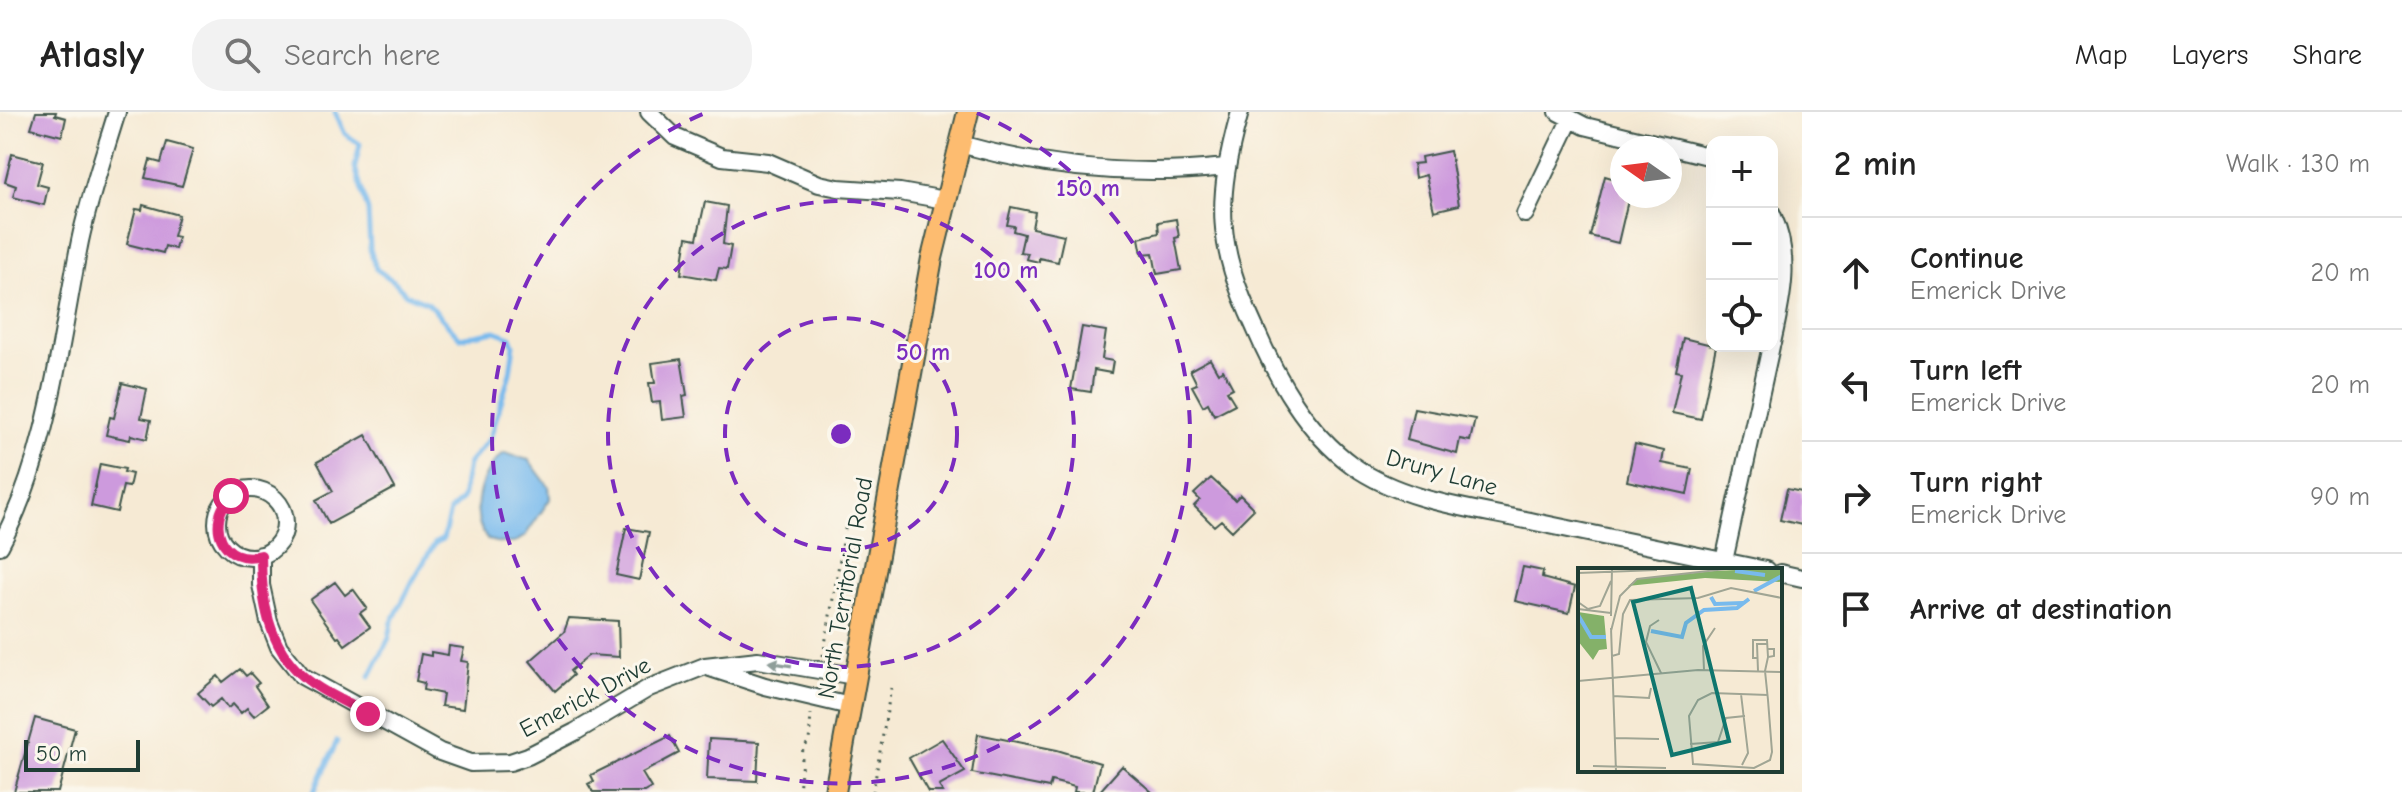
<!DOCTYPE html>
<meta charset="utf-8">
<style>
body{margin:0;font-family:"Comic Neue",sans-serif;background:#f2f2f2;color:#222}
.controls{position:absolute;right:24px;top:24px;display:grid;overflow:hidden;border-radius:16px;box-shadow:0 8px 32px #0002}
.controls button{width:72px;height:72px;display:grid;place-items:center;padding:0;border:0;border-bottom:2px solid #e0e0e0;background:#fff;color:#222;font:40px sans-serif}
.compass{position:absolute;left:1610px;top:24px;width:72px;height:72px;border-radius:50%;background:#fff;box-shadow:0 8px 32px #0002;rotate:284deg}
.scale{position:absolute;left:24px;bottom:20px;width:116px;box-sizing:border-box;padding-left:8px;border:4px solid #1f3d34;border-top:0;font-size:22px;line-height:28px;white-space:nowrap;color:#1f3d34;-webkit-text-stroke:6px #fbf7ec;paint-order:stroke}
.stop{position:absolute;width:24px;height:24px;margin:-18px;border:6px solid #db2777;border-radius:50%;background:#fff}
.stop.end{background:#db2777;border-color:#fff;box-shadow:0 2px 8px #0008}
.list{margin:0;padding:0;list-style:none}
h2{display:flex;justify-content:space-between;align-items:center;height:104px;margin:0;padding:0 32px;font-size:34px}
h2 small{font-size:26px;font-weight:400;color:#767676}
.list li{display:grid;grid-template-columns:52px 1fr auto;gap:24px;align-items:center;box-sizing:border-box;height:112px;padding:0 32px;border-top:2px solid #e0e0e0}
.list b{display:block;font-size:30px;white-space:nowrap}
.list p{margin:0;font-size:26px;white-space:nowrap;color:#767676}
.list em{font-size:26px;font-style:normal;color:#767676}
.icon{flex:none;width:44px;height:44px;fill:none;stroke:currentColor;stroke-width:2;stroke-linecap:round;stroke-linejoin:round}
.map{position:relative;flex:none;width:1802px;height:680px;overflow:hidden}
header{display:flex;align-items:center;gap:48px;box-sizing:border-box;height:112px;padding:0 40px;background:#fff;border-bottom:2px solid #e0e0e0}
header strong{font-size:38px}
nav{display:flex;gap:44px;margin-inline-start:auto;font-size:28px}
.search{width:560px;height:72px;background:#f2f2f2;display:flex;align-items:center;gap:20px;box-sizing:border-box;padding:0 28px;border-radius:32px;color:#767676;font-size:30px}
main{display:flex}
aside{flex:1;background:#fff}
.map>svg:first-child{display:block}
.water{fill:#78baed;stroke:#4c7c90;stroke-width:2}
.lines{fill:none;stroke-linecap:round;stroke-linejoin:round}
.stream{stroke:#78baed;stroke-width:5}
.building{fill:#cd9add}
.minor-casing{stroke:#3f574c;stroke-width:20}
.major-casing{stroke:#3f574c;stroke-width:24}
.path{stroke:#3f574c;stroke-width:3;stroke-dasharray:2 6;stroke-linecap:butt}
.minor{stroke:#fff;stroke-width:16}
.major{stroke:#fdbc70;stroke-width:20}
.oneway{fill:#8f9e9a}
.route{stroke:#db2777;stroke-width:10}
.ring{fill:none;stroke:#7b2cbf;stroke-width:4;stroke-dasharray:14 10}
.labels{text-anchor:middle;stroke-width:6;stroke-linejoin:round;paint-order:stroke}
.street-label{font-size:24px;fill:#1f3d34;stroke:#fbf7ec}
.inset-river{fill:none;stroke:#78baed;stroke-width:4}
.inset-road{fill:none;stroke:#a0a594;stroke-width:2}
.view{fill:#0f766e;fill-opacity:0.15;stroke:#0f766e;stroke-width:4}
.inset-edge{fill:none;stroke:#1f3d34;stroke-width:4}
.centre{fill:#7b2cbf;stroke:#fbf7ec;stroke-width:4}
.ring-label{font-size:24px;text-anchor:middle;font-weight:bold;fill:#7b2cbf;stroke:#fbf7ec;stroke-width:6;stroke-linejoin:round;paint-order:stroke}
</style>
<header>
<strong>Atlasly</strong>
<div class="search"><svg class="icon" aria-label="search" viewBox="0 0 24 24"><circle cx="10" cy="10" r="6"/><path d="M15 15l6 6"/></svg>Search here</div>
<nav><a>Map</a><a>Layers</a><a>Share</a></nav>
</header>
<main>
<div class="map">
<svg width="1802" height="680" viewBox="0 0 1802 680">
<rect width="100%" height="100%" fill="#fbf7ec"/>
<filter id="ink" filterUnits="userSpaceOnUse"><feTurbulence type="fractalNoise" baseFrequency=".0125" numOctaves="2"/><feDisplacementMap in="SourceGraphic" scale="16" xChannelSelector="R" yChannelSelector="G"/><feConvolveMatrix kernelMatrix="1 2 1 2 8 2 1 2 1" color-interpolation-filters="sRGB"/></filter>
<filter id="wash" filterUnits="userSpaceOnUse"><feTurbulence type="fractalNoise" baseFrequency=".006" numOctaves="4" result="noise"/><feDisplacementMap in="SourceGraphic" scale="32" xChannelSelector="R" yChannelSelector="G"/><feGaussianBlur stdDeviation="1.8" result="paint"/><feColorMatrix in="noise" values="0 0 0 0 0 0 0 0 0 0 0 0 0 0 0 0 0 1.4 0 .05"/><feComposite in="paint" operator="in"/></filter>
<g filter="url(#wash)">
<rect width="100%" height="100%" fill="#f6ead4"/>
<!-- water -->
<path class="water" d="M504,341L529,348L549,375L550,387L525,424L514,431H500L488,428C467,403 480,358 504,341Z"/>
<g class="lines">
<!-- stream -->
<path class="stream" d="M335,0L345,22L360,32L355,55L368,99L370,137L376,157L395,170L406,182L428,191L460,226L495,219L511,225L514,233L510,261L490,326L468,352L462,387L450,399L443,427L435,431L412,470L392,510L389,526L370,564
M314,680L337,629"/>
</g>
<g id="blocks">
<!-- building -->
<path class="building" d="M36,0H56L55,3L66,6L62,24L31,16Z
M167,30L193,37L182,74L145,66L150,48L161,51Z
M1450,39L1459,93L1434,99L1426,63L1415,66L1413,52L1422,51L1421,45Z
M12,42L43,50L37,72L48,75L44,93L13,85L16,74L5,70Z
M1605,64L1622,69V84H1629L1618,131L1590,124Z
M705,90L727,94L723,132L731,134L727,157L719,156L716,168L681,162L687,125L697,127Z
M143,93L179,103L173,124L178,125L175,137L165,134L163,141L127,132L136,97L142,98Z
M1011,95L1035,100L1032,116L1064,123L1058,150L1039,146V150L1026,147L1028,141L1020,140L1024,122L1013,119L1014,114L1007,113Z
M1176,107L1179,125L1175,126L1181,158L1157,162L1153,141L1142,142L1139,126L1159,121L1158,110Z
M1082,215L1106,219L1102,247L1113,249L1111,261L1094,258L1091,280L1071,277Z
M1683,226L1716,234L1701,307L1672,301L1681,260L1676,259Z
M681,247L687,283L683,284L686,305L662,308L660,290L652,291L649,271H655L652,251Z
M1210,247L1218,261L1223,258L1233,276L1227,279L1235,292L1214,303L1208,291L1203,294L1192,274L1197,272L1190,258Z
M122,271L147,277L141,306L151,308L147,327L131,323L130,328L106,323L110,305L114,306Z
M1414,296L1475,307L1470,329L1460,327L1457,342L1407,328Z
M366,323L395,376L329,412L316,388L333,379L317,350Z
M1635,332L1664,339L1662,351L1692,357L1687,382L1627,369Z
M100,352L125,357L124,360L132,362L129,375L123,374L117,400L91,394Z
M1211,366L1235,388L1240,383L1254,397L1232,419L1221,408L1214,414L1194,394L1200,388L1194,382Z
M1787,377L1802,380V413L1780,408Z
M626,416L649,420L639,468L616,463Z
M1523,455L1543,459L1542,466L1575,475L1569,501L1515,489Z
M335,470L345,483L353,477L367,496L360,501L370,515L345,533L339,525L337,526L310,488Z
M569,506L618,509L619,545L589,543L570,559L573,563L555,579L530,549L564,520Z
M449,534L464,536L461,549L468,550L463,597L441,594L443,582L423,578L424,571L416,569L421,542L431,544V540L448,543Z
M240,557L246,564L250,561L259,571L255,574L268,593L254,604L247,596L241,601L233,592L228,596L221,587L211,595L198,581L218,564L223,570Z
M35,606L75,617L58,680H14Z
M978,622L1057,638L1100,651L1093,680H1074L1075,675L1051,669L1049,676L972,661Z
M670,624L679,641L642,661L651,676L644,680H593L588,672L594,669L591,663Z
M709,627L759,630L757,669L707,667Z
M942,627L965,660L939,674L943,680H928L909,646Z
M1122,654L1152,680H1099Z"/>
</g>
</g>
<g filter="url(#ink)">
<use href="#blocks" fill-opacity="0" stroke="#3f574c" stroke-width="2"/>
<g class="lines">
<!-- minor casing -->
<g class="minor-casing">
<path id="minor" d="M649,0L675,25L722,45L768,50L819,72L838,76L900,80L945,88
M1240,0C1215,90 1216,132 1255,216C1277,267 1306,319 1352,353C1403,390 1475,397 1535,410C1612,426 1689,442 1766,458
M1558,0L1585,14L1712,45
M960,32C1048,57 1135,65 1226,55
M1525,102L1570,8
M1772,102C1792,145 1782,187 1772,231
M217 411a34 34 0 1 1 68 0a34 34 0 1 1-68 0Z
M0,434C49,342 60,230 80,129C89,86 104,43 117,0
M261,443V473L269,510L279,535L302,564L440,640L471,651L510,650L528,644L575,620L649,576L705,554L758,548L855,564
M1724,449L1771,234
M1780,461L1802,466
M710,556L765,574L850,594"/>
</g>
<!-- major casing -->
<g class="major-casing">
<path id="major" d="M835,680L932,146L968,0"/>
</g>
<!-- path -->
<path class="path" d="M823,544L846,412
M799,680L803,636L809,630L811,602
M873,680L891,576"/>
<!-- minor -->
<use href="#minor" class="minor"/>
<!-- major -->
<use href="#major" class="major"/>
</g>
<!-- one-way arrows -->
<defs><path id="oneway-solid" d="M-6-.8H1V-3.2L6.5 0L1 3.2V.8H-6Z" transform="scale(2)"/></defs>
<use class="oneway" href="#oneway-solid" transform="translate(780 552) rotate(-171)"/>
</g>
<g class="lines" filter="url(#ink)">
<!-- route -->
<path class="route" d="M231,384C205,411 222,454 261,443C261,487 268,534 303,564C321,580 346,590 368,602"/>
</g>
<!-- distance rings -->
<g class="ring">
<circle cx="841" cy="322" r="116"/>
<circle cx="841" cy="322" r="233"/>
<path d="M977 1A349 349 0 1 1 705 1"/>
</g>
<g class="labels">
<!-- street labels -->
<g class="street-label">
<text transform="translate(1442 360) rotate(16)" y="8">Drury Lane</text>
<text transform="translate(845 476) rotate(-80)" y="8">North Territorial Road</text>
<text transform="translate(585 585) rotate(-28)" y="8">Emerick Drive</text>
</g>
</g>
<!-- overview -->
<g transform="translate(1578 456)">
<rect width="204" height="204" fill="#f6ead4"/>
<path d="M204,0V14L127,10L50,18L59,11L136,3ZM0,44L26,48L29,81L21,82L15,92L0,73Z" fill="#84b169"/>
<path class="inset-river" d="M157,3L187,7M176,23L204,8M133,29L137,36L165,35M0,47L13,69H28M73,63L104,69L108,55L126,42L159,40L171,31"/>
<path class="inset-road" d="M0,5L79,2M0,34L10,41L22,38L33,13M0,41L33,45M33,48L34,0M81,52L72,58L68,74L83,105M33,60L38,204M33,63L42,28L59,11L157,0M189,81H196V88L190,89L187,103L190,132L194,184L192,192L176,200L115,196L111,148L120,132L134,125L190,127M34,88L41,86L45,46L52,32L120,30L153,20L204,30M179,90H175V72H189L190,89M126,102L125,78L137,60M180,103L179,76H189M0,113L120,102L204,104M163,126L170,185L164,197M35,128L71,130L73,120M37,170L81,171M112,176L140,174L148,150L167,148M15,198L88,200"/>
<path class="view" d="M113,20L151,173L94,187L55,34Z"/>
<rect width="204" height="204" class="inset-edge"/>
</g>
<circle cx="841" cy="322" r="12" class="centre"/>
<g class="ring-label">
<text x="1088" y="84">150 m</text>
<text x="1006" y="166">100 m</text>
<text x="923" y="248">50 m</text>
</g>
</svg>
<div class="controls">
<button>+</button>
<button>−</button>
<button><svg class="icon" aria-label="locate" viewBox="0 0 24 24"><circle cx="12" cy="12" r="6"/><path d="M12 2v4M12 18v4M2 12h4M18 12h4"/></svg></button>
</div>
<svg class="compass" viewBox="-18 -18 36 36"><path d="M0-13l5 13h-10z" fill="#e53935"/><path d="M0 13l5-13h-10z" fill="#767676"/></svg>
<div class="scale">50 m</div>
<div class="stop" style="left:231px;top:384px"></div>
<div class="stop end" style="left:368px;top:602px"></div>
</div>
<aside>
<h2>2 min<small>Walk · 130 m</small></h2>
<ul class="list">
<li><svg class="icon" aria-label="ahead" viewBox="0 0 24 24"><path d="M12 20V5M6 11l6-6 6 6"/></svg><div><b>Continue</b><p>Emerick Drive</p></div><em>20 m</em></li>
<li><svg class="icon" aria-label="left" viewBox="0 0 24 24"><path d="M17 20v-9H6M10 6l-5 5 5 5"/></svg><div><b>Turn left</b><p>Emerick Drive</p></div><em>20 m</em></li>
<li><svg class="icon" aria-label="right" viewBox="0 0 24 24"><path d="M7 20v-9h11M14 6l5 5-5 5"/></svg><div><b>Turn right</b><p>Emerick Drive</p></div><em>90 m</em></li>
<li><svg class="icon" aria-label="arrive" viewBox="0 0 24 24"><path d="M6 21V4h12l-3 4 3 4H6"/></svg><div><b>Arrive at destination</b></div></li>
</ul>
</aside>
</main>
